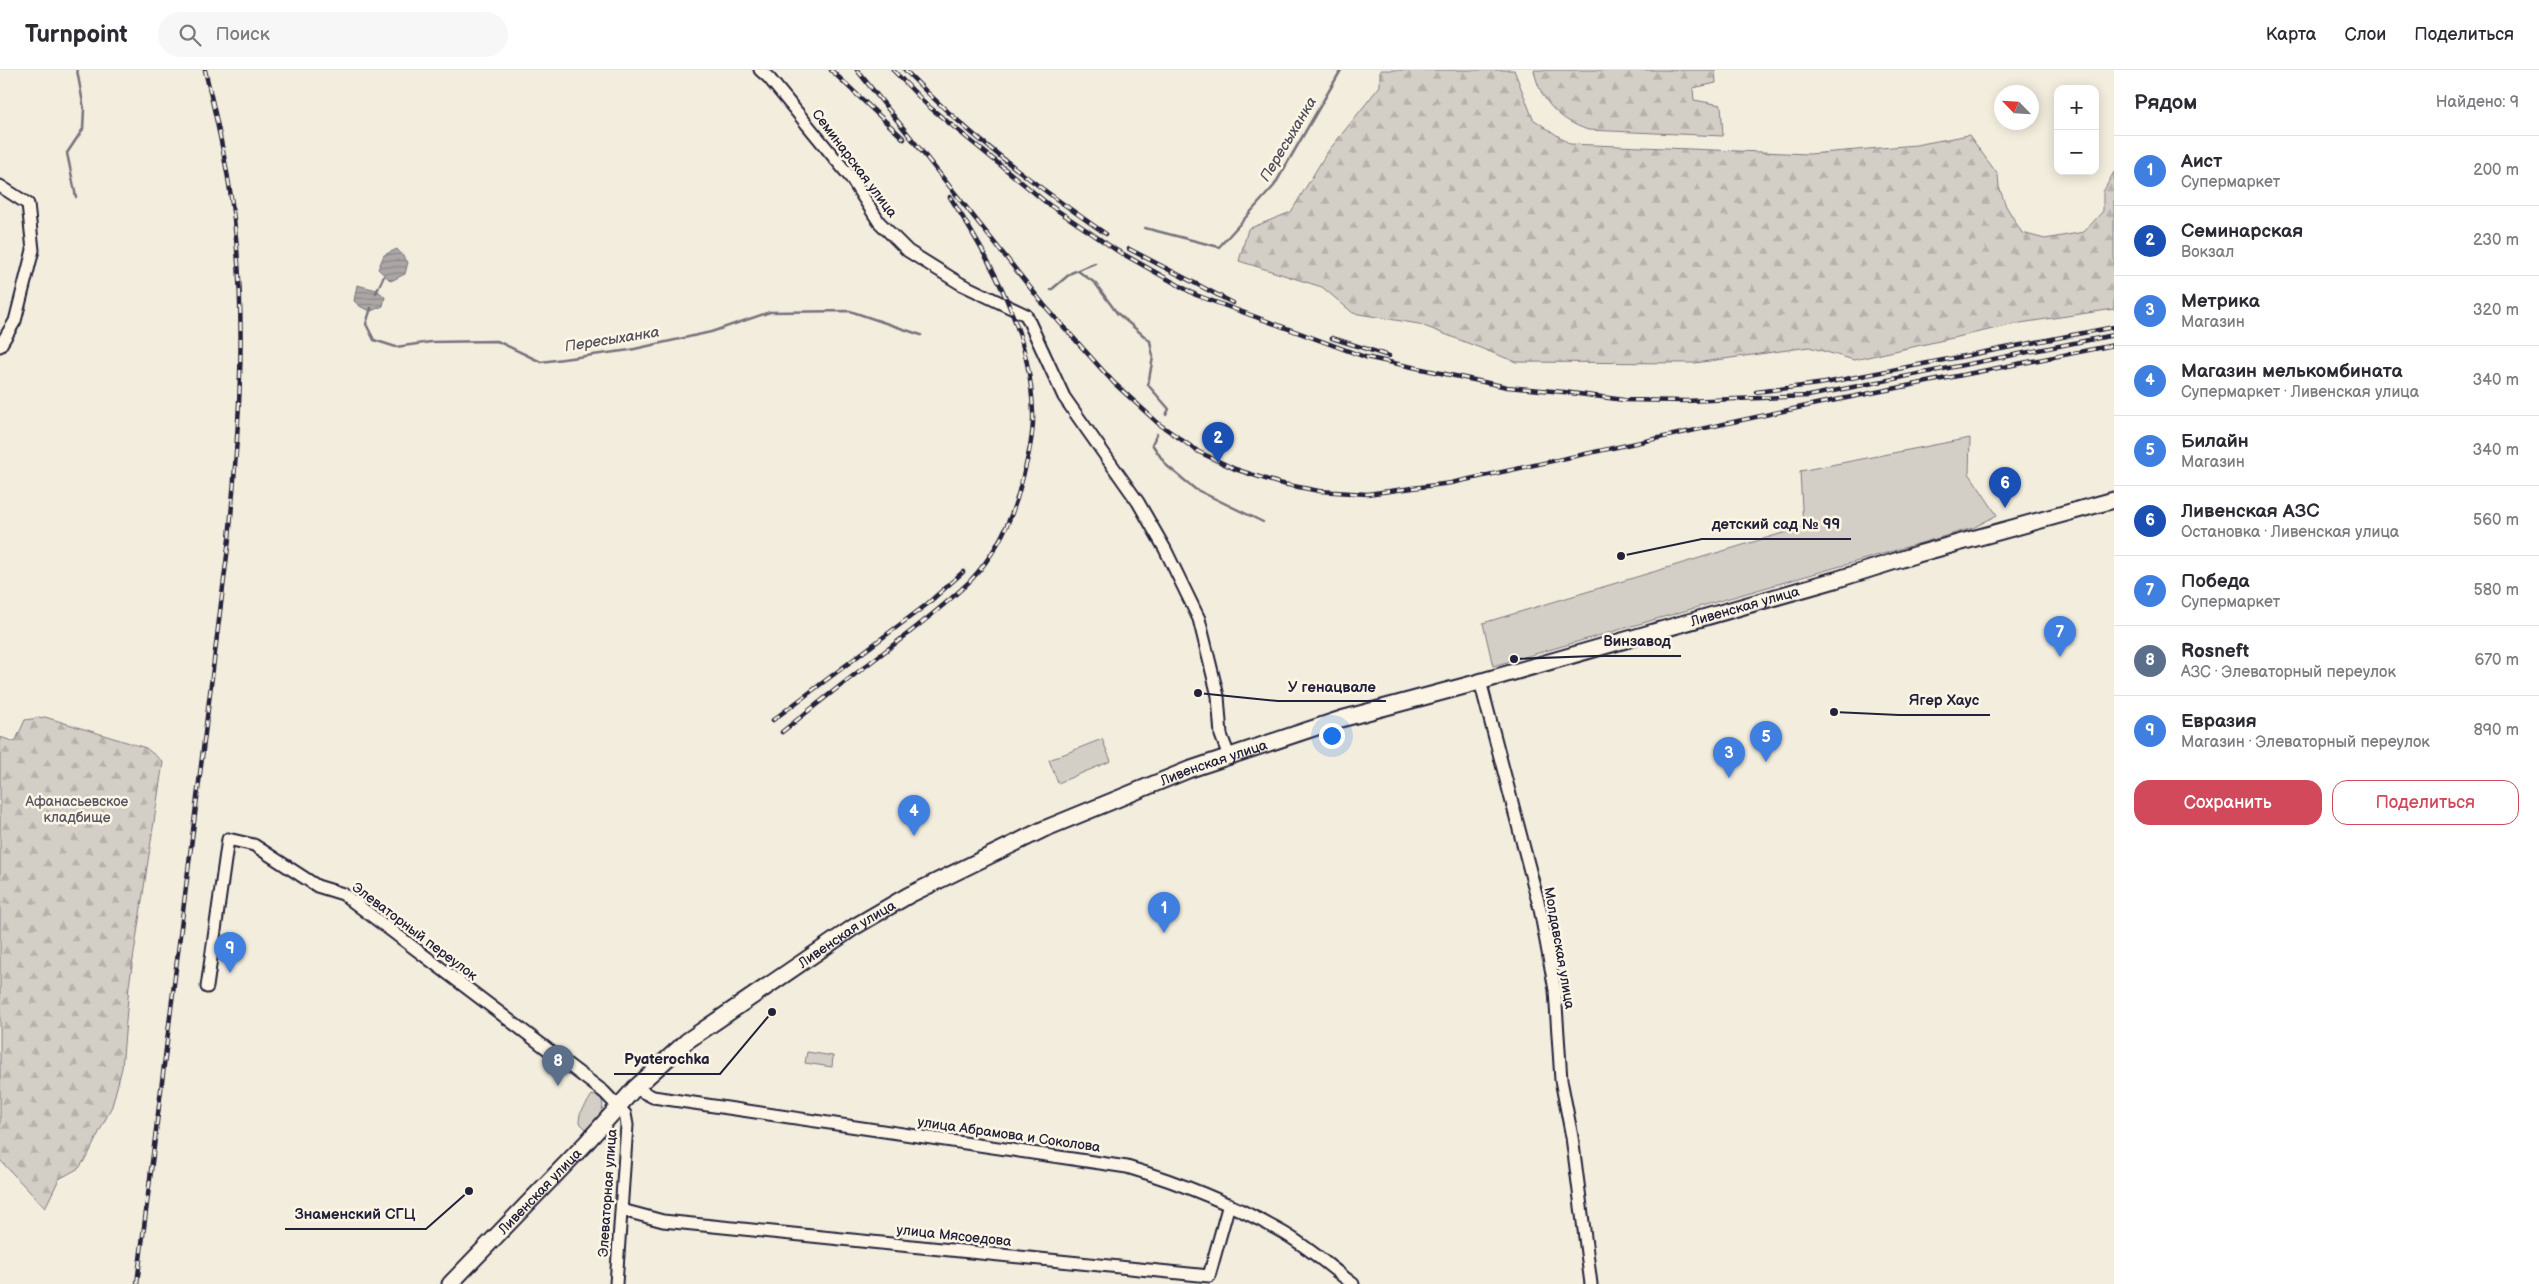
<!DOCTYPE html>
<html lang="ru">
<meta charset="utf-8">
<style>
body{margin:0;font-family:"Balsamiq Sans",sans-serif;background:#f7f7f7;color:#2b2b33}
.controls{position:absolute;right:15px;top:15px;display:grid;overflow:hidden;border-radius:10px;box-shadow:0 2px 12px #0003}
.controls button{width:45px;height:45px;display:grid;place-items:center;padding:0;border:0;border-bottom:1px solid #e1e1e2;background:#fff;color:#2b2b33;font:25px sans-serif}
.compass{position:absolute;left:1994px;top:15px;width:45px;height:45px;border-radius:50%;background:#fff;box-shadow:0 2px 12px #0003;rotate:295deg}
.you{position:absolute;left:1331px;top:665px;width:18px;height:18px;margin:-12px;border:4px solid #fff;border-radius:50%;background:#1a73e8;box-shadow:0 0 0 8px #1a73e833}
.badge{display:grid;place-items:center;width:32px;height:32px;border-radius:50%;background:#d1495b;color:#fff;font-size:16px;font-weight:700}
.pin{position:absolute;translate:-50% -41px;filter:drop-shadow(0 1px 2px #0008)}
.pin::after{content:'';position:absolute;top:26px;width:18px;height:15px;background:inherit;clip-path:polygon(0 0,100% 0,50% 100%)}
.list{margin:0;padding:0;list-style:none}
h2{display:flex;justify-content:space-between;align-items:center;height:65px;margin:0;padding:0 20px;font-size:21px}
h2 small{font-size:16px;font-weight:400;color:#7c7c81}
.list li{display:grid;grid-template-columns:32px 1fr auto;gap:15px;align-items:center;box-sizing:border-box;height:70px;padding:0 20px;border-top:1px solid #e1e1e2}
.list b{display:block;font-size:19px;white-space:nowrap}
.list p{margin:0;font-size:16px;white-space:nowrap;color:#7c7c81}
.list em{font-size:16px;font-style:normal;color:#7c7c81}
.actions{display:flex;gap:10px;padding:15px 20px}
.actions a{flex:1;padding:11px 0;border:1px solid #d1495b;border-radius:15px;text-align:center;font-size:18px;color:#d1495b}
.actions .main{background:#d1495b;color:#fff}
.icon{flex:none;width:28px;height:28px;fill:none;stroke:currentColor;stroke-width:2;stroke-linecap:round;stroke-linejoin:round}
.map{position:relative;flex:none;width:2114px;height:1214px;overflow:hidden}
header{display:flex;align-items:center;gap:30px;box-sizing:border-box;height:70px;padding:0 25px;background:#fff;border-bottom:1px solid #e1e1e2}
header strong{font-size:24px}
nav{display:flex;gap:28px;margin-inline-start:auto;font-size:18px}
.search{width:350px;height:45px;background:#f7f7f7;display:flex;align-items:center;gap:12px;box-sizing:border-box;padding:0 18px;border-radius:28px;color:#7c7c81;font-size:19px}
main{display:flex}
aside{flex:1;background:#fff}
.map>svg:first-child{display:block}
.green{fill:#d4cfc6;stroke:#7b7880}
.forest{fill:url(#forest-firs);stroke:#7b7880}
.water{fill:url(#water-rules);stroke:#75727b}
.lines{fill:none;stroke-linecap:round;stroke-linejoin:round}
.stream{stroke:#75727b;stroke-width:2.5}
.minor-casing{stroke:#22223b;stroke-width:15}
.major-casing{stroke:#22223b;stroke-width:19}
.minor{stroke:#fcf5e5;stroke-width:11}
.major{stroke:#fcf5e5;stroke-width:15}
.rail-casing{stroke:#22223b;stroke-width:4.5}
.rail{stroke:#fcf5e5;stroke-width:2.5;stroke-dasharray:8;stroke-linecap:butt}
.labels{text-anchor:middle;stroke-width:5;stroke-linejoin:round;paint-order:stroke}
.street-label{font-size:14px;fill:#22223b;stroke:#fcf5e5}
.park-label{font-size:14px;fill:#575665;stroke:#fcf5e5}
.water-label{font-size:15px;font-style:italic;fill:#525160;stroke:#fcf5e5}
.leader{fill:none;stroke:#22223b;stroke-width:2}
.callout-dot{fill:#22223b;stroke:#fcf5e5;stroke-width:2}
.callout-label{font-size:15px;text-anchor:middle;font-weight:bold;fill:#22223b;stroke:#fcf5e5;stroke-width:5;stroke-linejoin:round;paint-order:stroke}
</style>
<header>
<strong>Turnpoint</strong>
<div class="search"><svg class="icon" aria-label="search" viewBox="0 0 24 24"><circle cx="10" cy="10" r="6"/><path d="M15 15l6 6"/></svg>Поиск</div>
<nav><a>Карта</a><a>Слои</a><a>Поделиться</a></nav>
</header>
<main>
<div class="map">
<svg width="2114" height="1214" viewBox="0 0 2114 1214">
<defs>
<pattern id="forest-firs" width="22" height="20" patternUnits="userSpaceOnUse" patternTransform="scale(1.25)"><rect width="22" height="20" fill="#d4cfc6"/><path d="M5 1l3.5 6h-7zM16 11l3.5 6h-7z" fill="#b6b1ab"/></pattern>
<pattern id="water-rules" width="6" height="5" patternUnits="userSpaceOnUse" patternTransform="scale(1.25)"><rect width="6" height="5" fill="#aca7a6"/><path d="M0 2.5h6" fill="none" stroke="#8c8888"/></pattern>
</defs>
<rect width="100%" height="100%" fill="#f3edde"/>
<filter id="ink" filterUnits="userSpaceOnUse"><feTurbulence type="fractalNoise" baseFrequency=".02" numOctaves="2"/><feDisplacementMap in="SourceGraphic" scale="10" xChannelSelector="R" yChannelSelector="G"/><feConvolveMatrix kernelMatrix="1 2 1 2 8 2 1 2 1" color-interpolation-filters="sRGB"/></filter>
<g filter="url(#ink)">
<!-- green -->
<path class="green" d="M1970,368L1969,403L1997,445L1973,458L1493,596L1483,553L1803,457L1800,401Z
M1102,669L1111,691L1058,713L1049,690Z
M807,982L833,986L832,997L805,993Z
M592,1025L601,1028C607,1042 596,1049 586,1059L579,1052L580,1044Z"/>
<!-- forest -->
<path class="forest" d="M1380,0H1514L1533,49L1570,74L1809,84L1916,75L1969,65L1998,105L1999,117L2006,136L2022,163L2045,169L2084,162L2103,141V122L2114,102V239L2020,253L1854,290L1809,277L1695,293L1516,292L1419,254L1353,243L1322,217L1239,191L1248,159L1291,142L1326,84L1380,16Z
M1534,0H1715L1716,13L1693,18L1694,30L1721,35L1723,66L1588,60C1559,50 1540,31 1534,0Z
M45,647L146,678L163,692L129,916L122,998L112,1036L88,1085L79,1098L59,1109L45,1138L0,1090V667L15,672L25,650Z"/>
<!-- water -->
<path class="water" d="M397,179L408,192L405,204L391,211L378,199L384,185Z
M357,215L377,220L385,227L383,236L371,241L361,237L354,231Z"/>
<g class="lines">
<!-- stream -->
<path class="stream" d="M76,127L67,83L83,59L84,39L77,0
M1145,158L1219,177L1274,116L1341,0
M1078,201L1095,213L1117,243L1150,271L1153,287L1148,315L1169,339L1166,345
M1051,220L1071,203L1095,193
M376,223L384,206
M371,238L366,254L374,270L396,277L431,272L497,271L541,292L630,280L711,262L770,242L850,241L921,265
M1157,364L1152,374L1166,395L1195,419L1263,452"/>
<!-- minor casing -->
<g class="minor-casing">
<path id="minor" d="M760,0L769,8L851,108L879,152L908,181L961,214L1026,245L1064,327L1138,432L1165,479L1199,549L1218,626L1221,665L1229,686
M0,116L28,134L33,180L15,251L0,276
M1480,611L1540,839L1555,920L1561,1010L1572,1067L1591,1214
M207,917L228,769L254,775L317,816L343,824L604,1022L625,1044L627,1055L616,1214
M635,1018L653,1027L1127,1097C1181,1113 1233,1134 1282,1162C1307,1176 1330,1197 1353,1214
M622,1140L663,1151L1209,1206L1229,1134"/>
</g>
<!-- major casing -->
<g class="major-casing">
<g id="major">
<path id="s1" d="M450,1214L586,1073L635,1018L687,971L854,857L909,825L1044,759L1188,700L1341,649L1472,614L1835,510L1918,484L2114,430"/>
</g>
</g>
<!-- minor -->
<use href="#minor" class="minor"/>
<!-- major -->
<use href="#major" class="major"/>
<!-- rail casing -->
<g class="rail-casing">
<path id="rail" d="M831,0L904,69
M857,0L1044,235L1114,313L1159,354L1199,382L1235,399L1278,413L1319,421L1367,424L1451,413L1816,334L2114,275
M893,0L927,35L1048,134L1116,180L1196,225L1365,287L1507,317L1564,322L1624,330L1685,331L1808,326L2114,265
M905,0C964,62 1035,115 1106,164
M1129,179L1233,233
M1332,268L1389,286
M1756,322L1825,313L2114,257
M773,650L926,535L963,502
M782,662C818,633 855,604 892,576C919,555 947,534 971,510C998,481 1013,448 1022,410C1028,389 1034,365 1033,343C1031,263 992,192 950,127
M137,1214L229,469C238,368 246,269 236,168C231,112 218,55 205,0"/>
</g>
<!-- rail -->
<use href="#rail" class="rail"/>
</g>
</g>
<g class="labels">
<!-- street labels -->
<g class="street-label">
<text transform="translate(855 93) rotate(53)" y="5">Семинарская улица</text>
<text dy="5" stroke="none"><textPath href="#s1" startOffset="1492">Ливенская улица</textPath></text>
<text dy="5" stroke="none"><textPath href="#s1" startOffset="938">Ливенская улица</textPath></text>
<text transform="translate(415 861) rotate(37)" y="5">Элеваторный переулок</text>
<text dy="5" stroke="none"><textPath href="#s1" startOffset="532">Ливенская улица</textPath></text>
<text transform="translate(1560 878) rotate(80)" y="5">Молдавская улица</text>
<text transform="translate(1009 1064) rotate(8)" y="5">улица Абрамова и Соколова</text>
<text dy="5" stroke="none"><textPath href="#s1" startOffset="129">Ливенская улица</textPath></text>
<text transform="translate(607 1123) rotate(-86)" y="5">Элеваторная улица</text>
<text transform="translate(954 1165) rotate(6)" y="5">улица Мясоедова</text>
</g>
<!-- park labels -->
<g class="park-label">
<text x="77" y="736">Афанасьевское<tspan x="77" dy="16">кладбище</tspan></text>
</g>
<!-- water labels -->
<g class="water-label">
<text transform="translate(1288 69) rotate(-59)" y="5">Пересыханка</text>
<text transform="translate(612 269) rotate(-9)" y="5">Пересыханка</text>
</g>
</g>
<!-- callouts -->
<path class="leader" d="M1621 486L1702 469H1851M1514 589L1594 586H1681M1198 623L1278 631H1386M1834 642L1899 645H1990M772 942L720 1004H614M469 1121L426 1159H285"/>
<g class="callout-dot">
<circle cx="1621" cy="486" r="5"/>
<circle cx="1514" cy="589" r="5"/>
<circle cx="1198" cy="623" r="5"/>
<circle cx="1834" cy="642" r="5"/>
<circle cx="772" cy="942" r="5"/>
<circle cx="469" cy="1121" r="5"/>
</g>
<g class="callout-label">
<text x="1776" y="459">детский сад № 99</text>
<text x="1637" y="576">Винзавод</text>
<text x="1332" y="622">У генацвале</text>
<text x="1944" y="635">Ягер Хаус</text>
<text x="667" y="994">Pyaterochka</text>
<text x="355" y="1149">Знаменский СГЦ</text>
</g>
</svg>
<div class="controls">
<button>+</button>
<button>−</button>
</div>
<svg class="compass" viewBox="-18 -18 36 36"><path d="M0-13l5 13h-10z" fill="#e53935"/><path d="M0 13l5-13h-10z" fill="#7c7c81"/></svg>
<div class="you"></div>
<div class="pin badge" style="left:1164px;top:863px;background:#3f7fe0">1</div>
<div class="pin badge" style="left:1218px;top:393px;background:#1a4fb4">2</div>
<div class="pin badge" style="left:1729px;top:708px;background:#3f7fe0">3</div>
<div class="pin badge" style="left:914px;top:766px;background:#3f7fe0">4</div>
<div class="pin badge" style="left:1766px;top:692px;background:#3f7fe0">5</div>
<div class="pin badge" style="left:2005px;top:438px;background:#1a4fb4">6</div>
<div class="pin badge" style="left:2060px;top:587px;background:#3f7fe0">7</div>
<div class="pin badge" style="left:558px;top:1016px;background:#5c6f8a">8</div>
<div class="pin badge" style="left:230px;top:903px;background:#3f7fe0">9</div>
</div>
<aside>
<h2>Рядом<small>Найдено: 9</small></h2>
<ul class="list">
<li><span class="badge" style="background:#3f7fe0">1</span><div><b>Аист</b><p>Супермаркет</p></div><em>200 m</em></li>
<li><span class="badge" style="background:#1a4fb4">2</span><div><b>Семинарская</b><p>Вокзал</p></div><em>230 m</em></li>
<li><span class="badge" style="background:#3f7fe0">3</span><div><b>Метрика</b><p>Магазин</p></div><em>320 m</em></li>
<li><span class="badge" style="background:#3f7fe0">4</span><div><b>Магазин мелькомбината</b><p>Супермаркет · Ливенская улица</p></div><em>340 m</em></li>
<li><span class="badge" style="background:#3f7fe0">5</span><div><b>Билайн</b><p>Магазин</p></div><em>340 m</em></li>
<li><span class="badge" style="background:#1a4fb4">6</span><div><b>Ливенская АЗС</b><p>Остановка · Ливенская улица</p></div><em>560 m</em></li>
<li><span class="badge" style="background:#3f7fe0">7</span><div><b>Победа</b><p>Супермаркет</p></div><em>580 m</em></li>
<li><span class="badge" style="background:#5c6f8a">8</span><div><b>Rosneft</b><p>АЗС · Элеваторный переулок</p></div><em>670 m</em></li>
<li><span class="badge" style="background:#3f7fe0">9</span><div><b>Евразия</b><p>Магазин · Элеваторный переулок</p></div><em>890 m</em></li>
</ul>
<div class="actions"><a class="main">Сохранить</a><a>Поделиться</a></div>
</aside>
</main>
